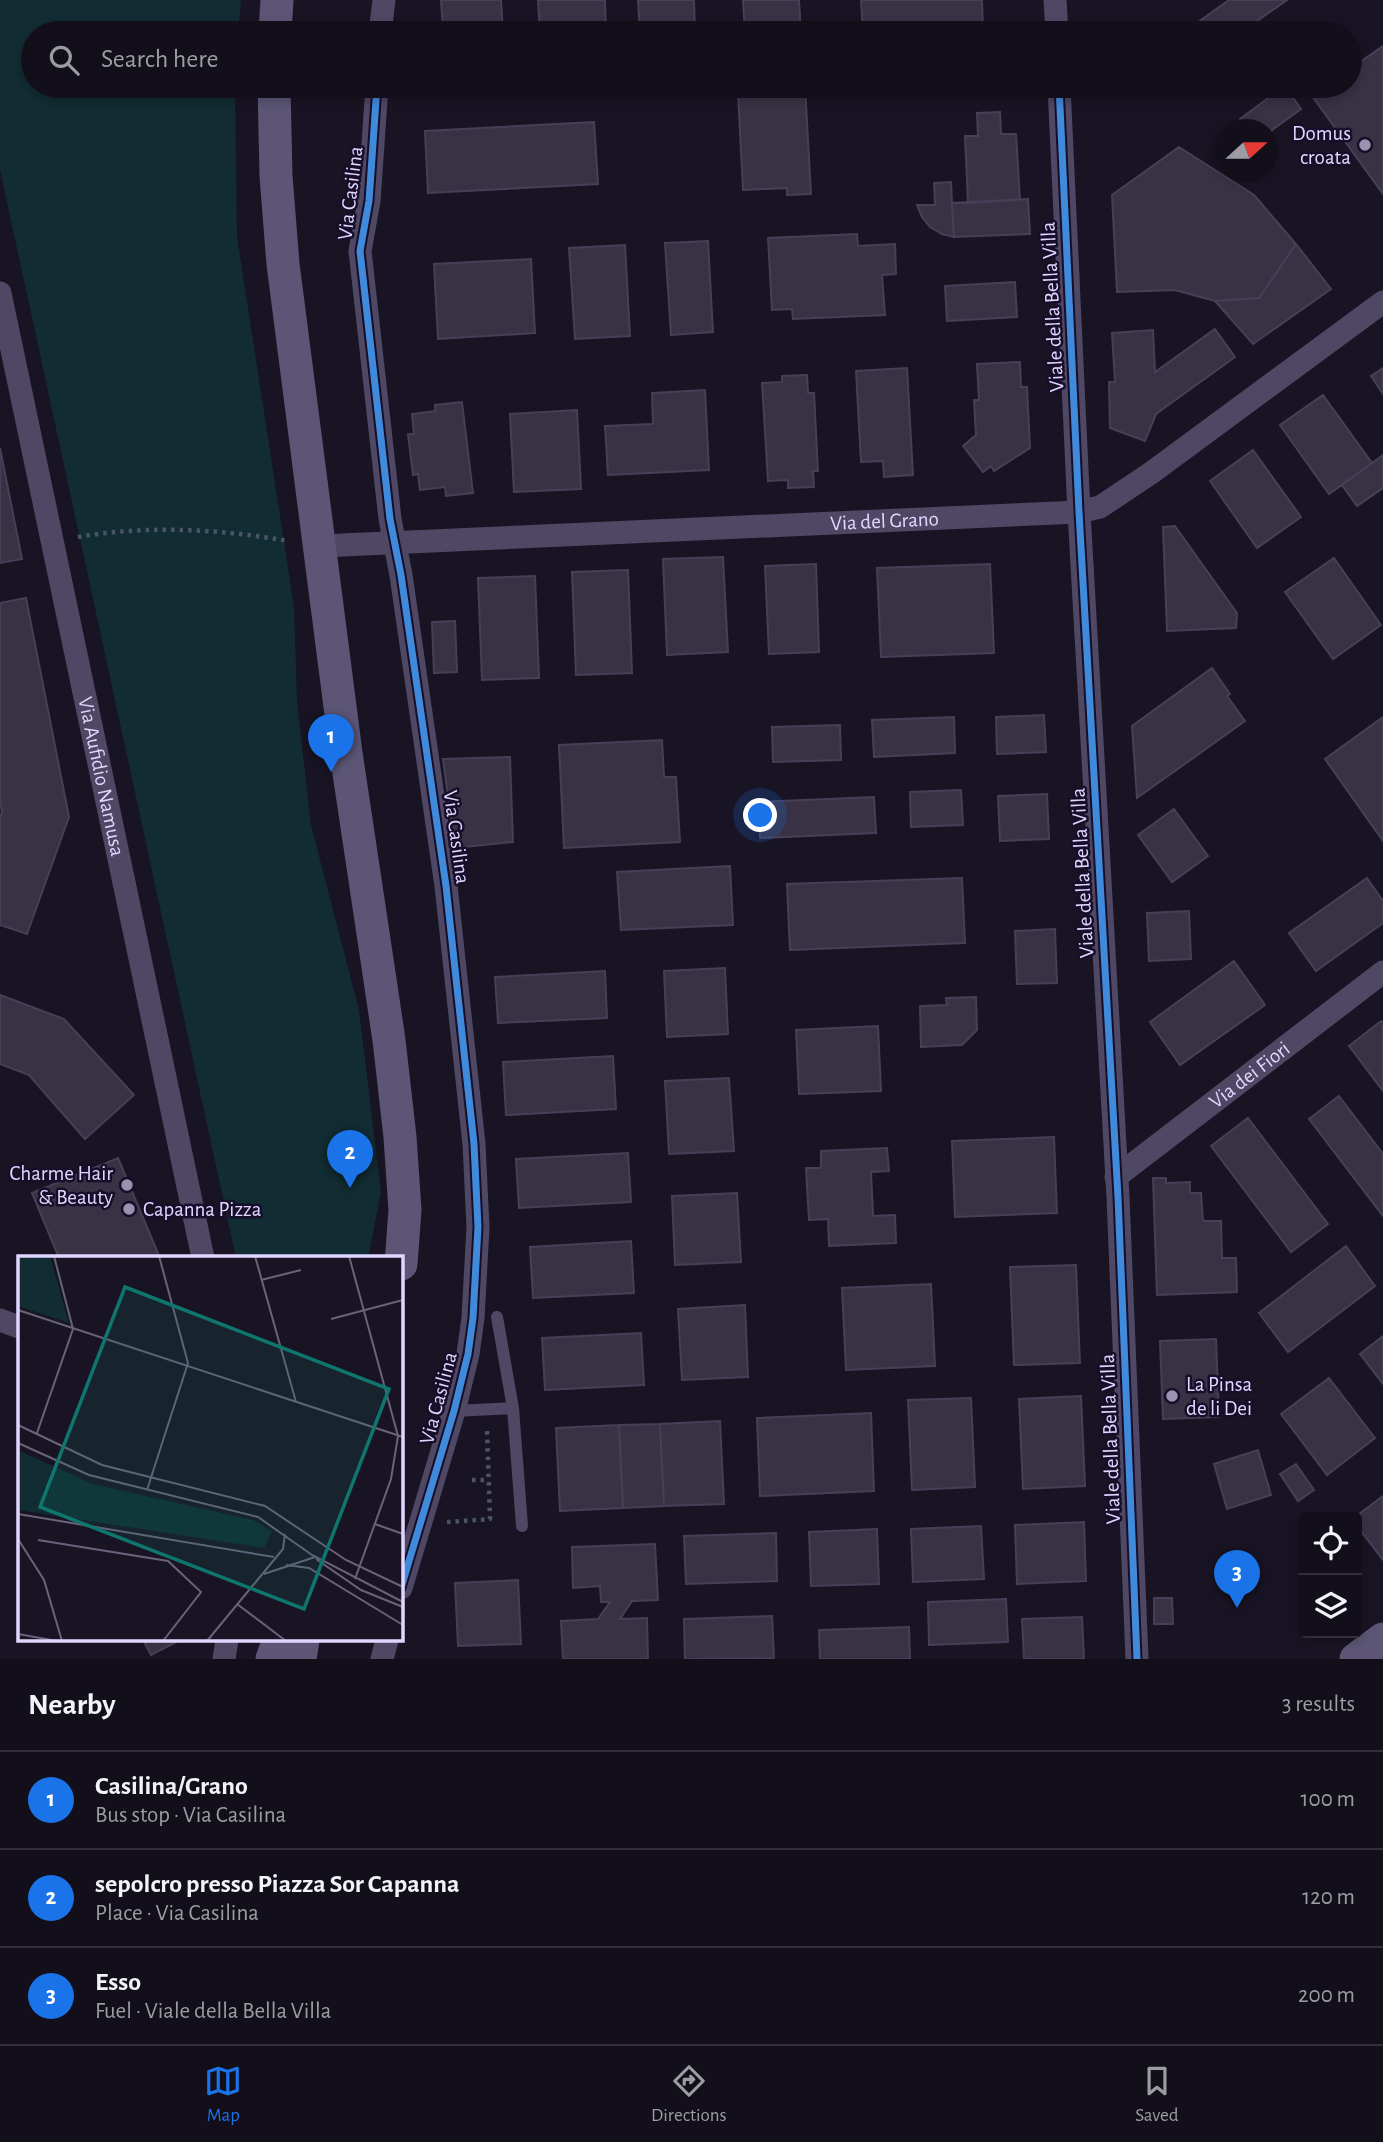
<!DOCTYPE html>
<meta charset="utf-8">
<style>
body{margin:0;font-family:"Alegreya Sans",sans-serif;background:#201d27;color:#f1f3f6}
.controls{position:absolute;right:21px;bottom:21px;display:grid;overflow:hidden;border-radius:7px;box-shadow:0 4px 10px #0003}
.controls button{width:63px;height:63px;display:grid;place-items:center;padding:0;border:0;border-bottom:2px solid #322f39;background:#130f1a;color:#f1f3f6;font:35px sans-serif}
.compass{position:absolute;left:1215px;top:119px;width:63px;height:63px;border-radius:50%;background:#130f1a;box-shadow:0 4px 10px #0003;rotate:69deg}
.you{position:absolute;left:761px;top:816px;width:24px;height:24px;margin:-18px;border:5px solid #fff;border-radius:50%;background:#1a73e8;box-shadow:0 0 0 10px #1a73e833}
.badge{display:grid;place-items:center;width:46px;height:46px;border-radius:50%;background:#1a73e8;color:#fff;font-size:23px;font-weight:700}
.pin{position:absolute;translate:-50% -58px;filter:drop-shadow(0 2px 4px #0008)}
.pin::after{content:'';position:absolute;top:37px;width:24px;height:21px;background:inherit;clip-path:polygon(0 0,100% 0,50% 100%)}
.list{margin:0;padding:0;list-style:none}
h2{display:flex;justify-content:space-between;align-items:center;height:91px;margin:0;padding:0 28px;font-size:30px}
h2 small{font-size:23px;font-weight:400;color:#9d9ca2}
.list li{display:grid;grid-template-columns:46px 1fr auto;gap:21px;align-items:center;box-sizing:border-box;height:98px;padding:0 28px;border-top:2px solid #322f39}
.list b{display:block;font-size:26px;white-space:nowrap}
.list p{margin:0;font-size:23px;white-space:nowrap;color:#9d9ca2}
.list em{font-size:23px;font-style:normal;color:#9d9ca2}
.icon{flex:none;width:38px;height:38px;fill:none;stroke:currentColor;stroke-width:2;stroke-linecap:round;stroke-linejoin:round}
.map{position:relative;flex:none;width:1383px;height:1659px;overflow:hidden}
.search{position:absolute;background:#130f1a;box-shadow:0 4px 10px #0003;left:21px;right:21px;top:21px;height:77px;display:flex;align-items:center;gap:18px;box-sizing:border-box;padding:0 24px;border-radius:38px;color:#9d9ca2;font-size:26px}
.sheet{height:385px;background:#130f1a}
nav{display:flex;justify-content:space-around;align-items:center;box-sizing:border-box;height:98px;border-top:2px solid #322f39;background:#130f1a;font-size:19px;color:#9d9ca2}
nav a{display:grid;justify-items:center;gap:4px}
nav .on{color:#1a73e8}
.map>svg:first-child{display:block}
.green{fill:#112c32}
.building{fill:#393245;stroke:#473f57;stroke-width:2}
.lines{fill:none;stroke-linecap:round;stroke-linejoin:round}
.path{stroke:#495466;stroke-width:4.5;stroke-dasharray:3.5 5;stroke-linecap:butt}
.lane{stroke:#4e4864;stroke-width:12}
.street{stroke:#4e4864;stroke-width:23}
.secondary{stroke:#5c5576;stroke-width:33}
.cycleway-casing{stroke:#170e29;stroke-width:11}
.cycleway{stroke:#408adc;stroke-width:7}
.poi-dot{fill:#9b92b2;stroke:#170e29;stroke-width:2.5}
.labels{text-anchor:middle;stroke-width:5;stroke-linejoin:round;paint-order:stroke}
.poi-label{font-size:21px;fill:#e1d6ff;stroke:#170e29;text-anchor:end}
.street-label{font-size:21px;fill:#e1d6ff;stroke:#170e29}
.inset-road{fill:none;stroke:#69627b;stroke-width:2}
.view{fill:#0f766e;fill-opacity:0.15;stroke:#0f766e;stroke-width:3.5}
.inset-edge{fill:none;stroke:#e1d6ff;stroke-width:3.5}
</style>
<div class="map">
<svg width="1383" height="1659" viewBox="0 0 1383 1659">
<rect width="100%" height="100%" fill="#191423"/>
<!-- green -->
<path class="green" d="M0,0H241L238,33H33V86H235L237,237L294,607L297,702L311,825L359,1010L381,1192L368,1258H236L0,170Z"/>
<!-- building -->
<path class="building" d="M441,0H501L503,33H432L431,30H443Z
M538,0H605L606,33H540Z
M638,0H694L695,33H640Z
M743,0H799L801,33H745Z
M861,0H982L983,29L863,33Z
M1229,0H1287L1240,33H1189L1187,30Z
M1383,46V194L1312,96L1327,86H1350V69Z
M805,86L811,194L787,195V188L743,190L738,93L781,91V87Z
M1261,86H1285L1301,109L1268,133V130H1247L1240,119L1267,99L1259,87Z
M1000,112L1001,134H1016L1020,200L968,203L965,136H978L977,113Z
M594,122L598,184L428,193L425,131Z
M1179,147L1254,195L1296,244L1259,298L1215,301L1175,290L1117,292L1112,195Z
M951,182L952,203L954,237L942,234L930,227L922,217L917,205H935L934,183Z
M1028,199L1030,234L954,237L952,203Z
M857,234L858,246L895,244L896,274L882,275L885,315L793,319L792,309L772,310L768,238Z
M708,241L713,332L671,335L665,243Z
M1296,244L1331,289L1253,344L1215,301L1259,298Z
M625,245L630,336L575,339L569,248Z
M531,259L535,333L438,339L434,264Z
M1015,282L1017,317L947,321L945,286Z
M1215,329L1235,357L1156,414L1145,441L1110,428L1109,382H1115L1112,333L1153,330L1155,372Z
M1020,362L1021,387H1027L1030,448L994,471L991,466L983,472L963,446L976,435L974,400H979L977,364Z
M907,368L913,475L884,477L883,461L861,462L856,371Z
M1383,368V394L1371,376Z
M807,375L808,393H814L818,471H813L814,487L788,488V480L768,481L762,383L782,382V376Z
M705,390L709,470L608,475L605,426L653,424L652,393Z
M1323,395L1372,463L1329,494L1280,425Z
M462,402L473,493L446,496L445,487L420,490L418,474L413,475L408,434H414L412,414L435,411V405Z
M577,410L581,489L514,492L510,414Z
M0,448L22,559L0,563Z
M1253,450L1301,517L1257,548L1210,481Z
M1383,455V488L1357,506L1342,485Z
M1175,526L1237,613L1236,628L1167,631L1163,527Z
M723,557L728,652L667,655L663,559Z
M1334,558L1381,625L1333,659L1285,592Z
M816,564L819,652L769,654L765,566Z
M990,564L994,653L881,657L877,568Z
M628,570L632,673L576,675L572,572Z
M535,576L539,678L482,680L478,578Z
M26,598L69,817L27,934L0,925V818L2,812L0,802V603Z
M455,621L457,672L434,673L432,622Z
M1212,668L1230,694L1227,696L1245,721L1137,798L1132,726Z
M1044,715L1046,752L997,754L996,717Z
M954,717L955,753L874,757L872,720Z
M1383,717V841L1325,759Z
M840,725L841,760L773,762L772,727Z
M662,740L664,777H676L680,842L564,848L559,745Z
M510,757L513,842L455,848L443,759Z
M961,790L963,825L911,827L910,792Z
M1047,794L1049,839L1000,841L998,796Z
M874,797L876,833L760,838L759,802Z
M1174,809L1208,856L1172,882L1138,835Z
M730,866L733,925L621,930L617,872Z
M962,878L965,943L790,950L787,884Z
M1367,878L1383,901V923L1316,971L1289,933Z
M1189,911L1191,959L1149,961L1147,913Z
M1055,929L1057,983L1017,984L1015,931Z
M1234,961L1265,1005L1180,1065L1150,1022Z
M725,968L728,1034L667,1037L664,971Z
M605,971L607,1018L498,1023L495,977Z
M0,995L64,1019L134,1095L85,1139L29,1075L0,1064Z
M976,997L977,1030L962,1045L921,1047L920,1006L947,1005L946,998Z
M1381,1021L1383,1023V1091L1349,1046Z
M878,1026L881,1091L799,1094L796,1030Z
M613,1056L616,1109L506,1115L503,1062Z
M729,1078L734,1151L669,1154L665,1081Z
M1339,1096L1383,1154V1216L1309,1119Z
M1248,1118L1328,1224L1291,1252L1211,1146Z
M1054,1137L1057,1213L955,1217L952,1141Z
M887,1148L889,1171L871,1172L873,1216L895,1215L896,1243L829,1246L828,1219L809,1220L806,1168H821V1151Z
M628,1153L631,1202L519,1208L516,1159Z
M118,1158L160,1258H59L32,1193Z
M1153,1178H1166V1183L1190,1182V1193H1201L1203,1221H1221L1222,1258H1236L1237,1292L1157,1295Z
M737,1193L741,1262L675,1265L672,1196Z
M631,1241L634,1293L533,1298L530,1247Z
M1346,1246L1375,1286L1288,1352L1259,1313Z
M1076,1265L1080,1363L1014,1365L1010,1267Z
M931,1284L935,1366L846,1370L842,1288Z
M745,1305L748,1377L682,1380L678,1309Z
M641,1333L644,1385L545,1390L542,1338Z
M1383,1336V1384L1360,1354Z
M1216,1339L1219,1417L1163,1419L1160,1341Z
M1329,1378L1375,1438L1327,1475L1281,1414Z
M1081,1396L1085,1486L1023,1489L1019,1399Z
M971,1398L975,1487L912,1490L908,1400Z
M871,1413L874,1491L760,1496L757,1418Z
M720,1421L724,1504L664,1506L660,1424Z
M660,1424L664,1506L623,1508L619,1425Z
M619,1425L623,1508L560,1511L556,1428Z
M1258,1450L1271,1495L1227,1509L1214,1464Z
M1296,1464L1314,1490L1298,1501L1280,1474Z
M1383,1496V1560L1357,1526V1517H1355Z
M1084,1522L1086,1581L1017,1584L1015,1525Z
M981,1526L984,1579L913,1582L911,1529Z
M877,1529L879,1584L811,1586L809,1532Z
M776,1533L777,1581L686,1584L684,1536Z
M655,1544L658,1600L632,1601L620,1619L647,1618L648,1659H563L561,1621L598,1619L610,1602H601L600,1586L573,1588L572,1547Z
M518,1580L521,1644L458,1646L455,1583Z
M1154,1598H1172L1173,1624H1154Z
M1006,1599L1008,1642L929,1645L928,1602Z
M772,1616L774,1658L685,1659L684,1619Z
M1082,1617L1084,1659H1024L1022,1619Z
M909,1627L910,1659H820L819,1630Z
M143,1640H180L151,1655Z"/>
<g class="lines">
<!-- path -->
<path class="path" d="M78,537C147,525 220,529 288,541
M472,1480H488
M447,1522L490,1519L487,1430"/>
<!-- lane -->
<path class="lane" d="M497,1317L513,1408L522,1526
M454,1411L513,1408"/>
<!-- street -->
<g class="street">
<path d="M1055,0L1057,33"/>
<path d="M380,33L384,0"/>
<path d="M377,86L369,201L360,251L390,519L401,575L446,886L474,1144L478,1227L473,1318L468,1354L454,1411L401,1588"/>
<path d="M1059,86L1079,512L1118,1197L1137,1659"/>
<path id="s1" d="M0,293L203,1258"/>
<path id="s2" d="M320,546L1079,512L1100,507L1151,473L1383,302"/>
<path id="s3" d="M1116,1177L1383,972"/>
<path d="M0,1320L19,1327"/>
<path d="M224,1659L227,1640"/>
<path d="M382,1659L387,1640"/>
</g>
<!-- secondary -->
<path class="secondary" d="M275,33L277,0
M274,86L276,176L283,264L346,753L389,1040L400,1137L405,1210L401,1264
M272,1659L279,1640
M300,1659L303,1640
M1356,1659L1383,1639"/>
<!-- cycleway casing -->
<g class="cycleway-casing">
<path id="cycleway" d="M377,86L369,201L360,251L390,519L401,575L446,886L474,1144L478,1227L473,1318L468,1354L454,1411L401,1588
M1059,86L1079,512L1118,1197L1137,1659"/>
</g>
<!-- cycleway -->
<use href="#cycleway" class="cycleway"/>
</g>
<!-- markers -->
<g class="poi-dot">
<circle cx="1365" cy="145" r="7"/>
<circle cx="127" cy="1185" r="7"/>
<circle cx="129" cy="1209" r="7"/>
<circle cx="1172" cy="1396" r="7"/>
</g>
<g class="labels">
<!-- poi labels -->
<g class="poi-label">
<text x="1351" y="140">Domus<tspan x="1351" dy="24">croata</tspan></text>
<text x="113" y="1180">Charme Hair<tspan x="113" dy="24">&amp; Beauty</tspan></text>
<text x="143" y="1216" text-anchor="start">Capanna Pizza</text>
<text x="1186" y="1391" text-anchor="start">La Pinsa<tspan x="1186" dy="24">de li Dei</tspan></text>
</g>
<!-- street labels -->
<g class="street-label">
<text transform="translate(350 193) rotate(-83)" y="7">Via Casilina</text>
<text transform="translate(1052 307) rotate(-93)" y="7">Viale della Bella Villa</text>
<text dy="7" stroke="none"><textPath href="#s2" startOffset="565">Via del Grano</textPath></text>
<text dy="7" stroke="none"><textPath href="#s1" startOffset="494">Via Aufidio Namusa</textPath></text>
<text transform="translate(457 837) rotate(82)" y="7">Via Casilina</text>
<text transform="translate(1082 873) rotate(-93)" y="7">Viale della Bella Villa</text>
<text dy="7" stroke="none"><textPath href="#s3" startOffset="168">Via dei Fiori</textPath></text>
<text transform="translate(438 1398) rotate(-75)" y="7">Via Casilina</text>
<text transform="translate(1110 1439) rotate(-92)" y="7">Viale della Bella Villa</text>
</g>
</g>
<!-- overview -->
<g transform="translate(18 1256)">
<rect width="385" height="385" fill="#191423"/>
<path d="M0,0H32L51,67L0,50ZM0,194L75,228L235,264L254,275L246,292L0,254Z" fill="#112c32"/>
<path class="inset-road" d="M237,0L278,146M331,0L380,180L373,223L337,323M243,24L283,14M0,54L385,181M313,63L385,44M0,169L84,209L247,250L328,304L385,331M19,177L55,73L36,0M0,187L71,219L240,261L294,299L385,346M129,234L170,107L141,0M0,258L256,301M357,268L385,278M0,283L26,324L44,385M20,284L150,305L183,336L145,385M298,303L343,334L385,351M268,309L291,312L385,369M246,318L297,301M219,348L268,385M0,378L39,385M189,385L265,293L267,278"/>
<path class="view" d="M107,31L371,133L286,353L22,251Z"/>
<rect width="385" height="385" class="inset-edge"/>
</g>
</svg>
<div class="controls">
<button><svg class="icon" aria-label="locate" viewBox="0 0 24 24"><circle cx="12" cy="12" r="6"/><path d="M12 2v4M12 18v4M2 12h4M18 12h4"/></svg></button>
<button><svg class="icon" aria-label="layers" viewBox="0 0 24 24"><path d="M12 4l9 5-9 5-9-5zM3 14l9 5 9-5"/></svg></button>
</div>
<svg class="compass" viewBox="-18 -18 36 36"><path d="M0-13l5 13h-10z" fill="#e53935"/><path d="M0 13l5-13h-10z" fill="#9d9ca2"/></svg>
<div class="you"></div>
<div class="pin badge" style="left:331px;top:772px">1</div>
<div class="pin badge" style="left:350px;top:1188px">2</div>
<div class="pin badge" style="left:1237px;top:1608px">3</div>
<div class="search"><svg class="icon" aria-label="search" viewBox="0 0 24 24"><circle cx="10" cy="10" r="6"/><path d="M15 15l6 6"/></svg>Search here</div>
</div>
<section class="sheet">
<h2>Nearby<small>3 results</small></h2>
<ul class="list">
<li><span class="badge">1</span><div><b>Casilina/Grano</b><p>Bus stop · Via Casilina</p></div><em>100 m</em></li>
<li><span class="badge">2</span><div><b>sepolcro presso Piazza Sor Capanna</b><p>Place · Via Casilina</p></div><em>120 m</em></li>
<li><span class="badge">3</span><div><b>Esso</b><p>Fuel · Viale della Bella Villa</p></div><em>200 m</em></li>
</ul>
</section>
<nav>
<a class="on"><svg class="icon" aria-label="map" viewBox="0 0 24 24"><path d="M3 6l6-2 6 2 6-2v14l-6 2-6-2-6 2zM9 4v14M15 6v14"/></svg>Map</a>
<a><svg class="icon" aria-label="directions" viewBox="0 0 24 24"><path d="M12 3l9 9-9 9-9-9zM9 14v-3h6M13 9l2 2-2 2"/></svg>Directions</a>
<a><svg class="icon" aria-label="saved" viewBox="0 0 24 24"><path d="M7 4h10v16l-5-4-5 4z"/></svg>Saved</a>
</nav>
